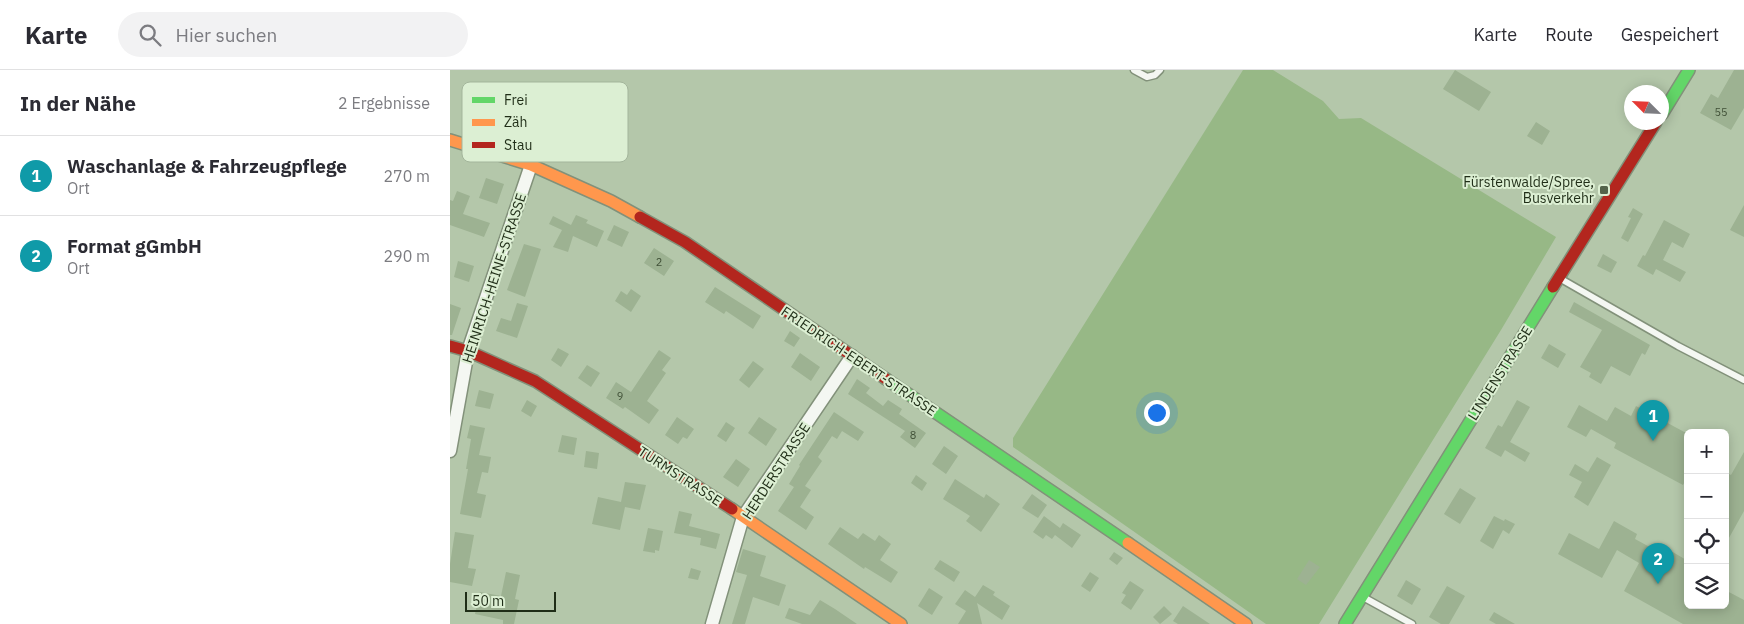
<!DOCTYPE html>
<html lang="de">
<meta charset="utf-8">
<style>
body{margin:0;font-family:"IBM Plex Sans",sans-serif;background:#f2f2f3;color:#2b2b33}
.controls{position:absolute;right:15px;bottom:15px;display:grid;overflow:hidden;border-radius:8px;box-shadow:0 2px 12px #0003}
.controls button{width:45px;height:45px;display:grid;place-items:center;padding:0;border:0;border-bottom:1px solid #e1e1e2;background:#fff;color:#2b2b33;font:25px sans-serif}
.compass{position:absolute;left:1174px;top:15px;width:45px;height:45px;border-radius:50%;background:#fff;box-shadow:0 2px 12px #0003;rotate:294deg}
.scale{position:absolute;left:15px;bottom:12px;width:91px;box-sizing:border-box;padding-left:5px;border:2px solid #1f2d17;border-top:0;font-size:14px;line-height:18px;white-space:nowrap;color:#1f2d17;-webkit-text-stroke:4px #dcefd3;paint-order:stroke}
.you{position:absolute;left:706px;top:342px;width:18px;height:18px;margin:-12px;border:4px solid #fff;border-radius:50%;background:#1a73e8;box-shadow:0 0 0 8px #1a73e833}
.badge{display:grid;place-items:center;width:32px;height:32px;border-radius:50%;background:#53634a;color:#fff;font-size:16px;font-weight:700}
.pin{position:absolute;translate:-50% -41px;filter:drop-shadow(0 1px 2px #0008)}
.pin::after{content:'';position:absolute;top:26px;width:18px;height:15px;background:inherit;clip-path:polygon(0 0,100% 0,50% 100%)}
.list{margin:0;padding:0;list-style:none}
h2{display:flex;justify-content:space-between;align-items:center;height:65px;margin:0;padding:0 20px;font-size:21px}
h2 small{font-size:16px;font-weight:400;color:#7c7c81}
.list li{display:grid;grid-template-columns:32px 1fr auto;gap:15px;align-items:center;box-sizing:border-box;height:80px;padding:0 20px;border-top:1px solid #e1e1e2}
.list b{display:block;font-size:19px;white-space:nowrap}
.list p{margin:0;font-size:16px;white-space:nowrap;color:#7c7c81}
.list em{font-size:16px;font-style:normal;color:#7c7c81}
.icon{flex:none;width:28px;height:28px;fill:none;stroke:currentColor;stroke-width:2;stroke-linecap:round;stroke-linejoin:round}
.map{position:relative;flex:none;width:1294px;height:554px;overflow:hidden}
header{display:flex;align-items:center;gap:30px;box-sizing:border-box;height:70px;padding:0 25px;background:#fff;border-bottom:1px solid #e1e1e2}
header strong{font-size:24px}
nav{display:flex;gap:28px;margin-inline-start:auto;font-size:18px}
.search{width:350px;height:45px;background:#f2f2f3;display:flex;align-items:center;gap:12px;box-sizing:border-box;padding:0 18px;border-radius:28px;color:#7c7c81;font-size:19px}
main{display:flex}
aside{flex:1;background:#fff}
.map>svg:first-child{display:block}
.green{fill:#97b886}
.building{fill:#9db292}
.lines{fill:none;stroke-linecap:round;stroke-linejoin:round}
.lane-casing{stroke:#82917a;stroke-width:9}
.street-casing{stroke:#82917a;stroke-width:15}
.fast-casing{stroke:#82917a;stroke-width:14}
.slow-casing{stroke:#82917a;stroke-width:14}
.jam-casing{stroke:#82917a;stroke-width:14}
.lane{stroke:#f4f7f2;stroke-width:6}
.street{stroke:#f4f7f2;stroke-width:12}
.fast{stroke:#63d668;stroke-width:11}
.slow{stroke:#ff974d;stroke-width:11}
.jam{stroke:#b3261e;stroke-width:11}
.poi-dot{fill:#53634a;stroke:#dcefd3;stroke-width:2}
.labels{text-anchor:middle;stroke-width:4;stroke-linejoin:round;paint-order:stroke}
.number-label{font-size:11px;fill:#3f4f36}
.poi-label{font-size:14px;fill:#1f2d17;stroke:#dcefd3;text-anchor:end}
.street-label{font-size:14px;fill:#1f2d17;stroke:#dcefd3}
.key{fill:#dcefd3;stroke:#a3b59b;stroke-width:1}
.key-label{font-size:14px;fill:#1f2d17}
</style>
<header>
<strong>Karte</strong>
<div class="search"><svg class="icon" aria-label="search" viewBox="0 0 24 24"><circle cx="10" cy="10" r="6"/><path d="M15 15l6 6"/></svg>Hier suchen</div>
<nav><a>Karte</a><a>Route</a><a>Gespeichert</a></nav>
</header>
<main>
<aside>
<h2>In der Nähe<small>2 Ergebnisse</small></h2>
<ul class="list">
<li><span class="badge" style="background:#0f9aa8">1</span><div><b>Waschanlage &amp; Fahrzeugpflege</b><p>Ort</p></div><em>270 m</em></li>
<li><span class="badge" style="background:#0f9aa8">2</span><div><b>Format gGmbH</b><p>Ort</p></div><em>290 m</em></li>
</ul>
</aside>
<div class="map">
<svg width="1294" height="554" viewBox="0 0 1294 554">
<rect width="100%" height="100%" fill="#b4c7aa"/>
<!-- green -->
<path class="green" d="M793,0H823L873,31L889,49L911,48L1106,167L1051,260L869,554H816L563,377V368Z"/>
<!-- building -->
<path class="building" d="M1005,0L1041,22L1029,41L993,19Z
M1284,0H1294V38L1281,60L1250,43L1261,24L1268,28Z
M1086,52L1100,61L1092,75L1077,66Z
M36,108L54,114L47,134L29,128Z
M7,121L20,126L13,144L40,153L34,167L0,155V130L3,131Z
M1294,135V167L1280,160Z
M1183,138L1193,144L1178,172L1171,168L1181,148L1178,147Z
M126,145L138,150L136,153L154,161L147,177L123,166L118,182L103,177L112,160L99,154L103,146L121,155Z
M1214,150L1240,164L1233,178L1222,172L1213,190L1236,202L1230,212L1206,199L1203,205L1187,196L1193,185L1195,186Z
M164,155L179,162L172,177L157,170Z
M74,174L91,179L75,227L57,220Z
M204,178L224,191L214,206L194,193Z
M1153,184L1167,192L1161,203L1147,196Z
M8,191L24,196L19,212L4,207Z
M265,217L311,246L303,259L276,241L274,244L255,232Z
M181,219L191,226L181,242L165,231L171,221L177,225Z
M1124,232L1200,275L1195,285L1192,283L1180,306L1161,296L1151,314L1139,307L1141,303L1130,297L1152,260L1119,242Z
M67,233L78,236L67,268L46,261L51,248L61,251Z
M0,234L11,238L2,265H0Z
M340,261L350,268L344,277L334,271Z
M1099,274L1116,284L1108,298L1091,288Z
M108,278L119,284L111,297L101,290Z
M209,280L221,288L212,300L216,303L197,331L209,340L199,354L175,337L173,339L156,328L166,312L181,322Z
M350,283L370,297L361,311L341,297Z
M303,291L314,299L299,318L289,310Z
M137,295L150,303L141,317L128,308Z
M407,309L420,318L416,323L433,336L438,330L452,339L449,344L476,363L465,378L450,367L455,361L398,324Z
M29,320L44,324L40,339L25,336Z
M77,330L87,336L81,347L71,341Z
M1067,330L1080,337L1060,372L1080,383L1075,392L1055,380L1051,387L1035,378L1048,355L1052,357Z
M1129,335L1157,351L1165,337L1181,346L1186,336L1238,364V406L1233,415L1164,378L1166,373L1141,359L1136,367L1117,357Z
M384,342L414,362L408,371L392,361L387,369L382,366L368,387L372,391L355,416L361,420L350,437L364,447L356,460L328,441L344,417L339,414L350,396L349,395Z
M227,347L244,359L237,369L233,367L228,374L215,365Z
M309,347L327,359L316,376L298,363Z
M276,352L285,358L276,372L267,366Z
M20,355L35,358L29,385L41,387L38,403L32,402L27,423L36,425L31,448L10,444L18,399H16L21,369L17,368Z
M112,365L127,368L124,385L108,382Z
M494,376L508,386L496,404L482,394Z
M136,381L149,383L147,399L134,397Z
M1294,382V441L1275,475V402L1281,405Z
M1147,387L1161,395L1138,436L1124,427L1132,412L1119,405L1125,394L1138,402Z
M286,389L300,399L288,417L273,407Z
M466,405L477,413L472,421L461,413Z
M505,409L534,428L536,424L550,434L531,462L516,451L520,446L493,429Z
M175,412L196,415L190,440L175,437L170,460L142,454L148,427L171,432Z
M1010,418L1026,428L1010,454L994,444Z
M582,424L597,435L588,448L572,438Z
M229,441L242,444L239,456L270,464L266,479L250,475L251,468L224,463Z
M594,446L610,458L613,453L631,465L622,478L605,465L602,469L596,465L593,469L583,462Z
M1044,446L1054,451L1055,449L1065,454L1059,464L1053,460L1043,479L1030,471Z
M1164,451L1187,464L1185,469L1218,487L1221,481L1238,491V535H1275V520L1294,530V554H1233L1174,521L1189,493L1167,480L1152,508L1108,484L1119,463L1149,479Z
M390,457L408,469L413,463L425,471L429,465L441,474L430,490L448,502L441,513L415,497L414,499L378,474Z
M198,458L213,461L209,481L205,480V483L193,481Z
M5,462L24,465L18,498L26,499L22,516L0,512V494Z
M293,479L316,486L310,506L336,515L329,536L303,527L295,554H282L297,505L286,502Z
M664,482L673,488L667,495L659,489Z
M490,490L510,502L504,512L484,499Z
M859,490L870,497L856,515L847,509Z
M241,498L251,501L248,510L238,508Z
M56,502L70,505L65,529L69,530L64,554H53V550L25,544L30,522L51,526Z
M640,502L649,508L640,522L631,516Z
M956,510L971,519L962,535L947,526Z
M680,511L694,520L681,540L671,533L676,525L672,523Z
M533,515L545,522L543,525L560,536L552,550L527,533L532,554H508L516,541L505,534L515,520L525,527Z
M997,516L1015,526L999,554H991L979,547Z
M479,518L493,527L482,545L468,536Z
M370,530L385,539L407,554H352L335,548L339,538L360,545Z
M714,536L722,544L710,554L703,547Z
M733,536L760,554H728L723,551Z
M1044,542L1065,554H1046L1039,550Z"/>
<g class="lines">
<!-- lane casing -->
<g class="lane-casing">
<path id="lane" d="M684,0L697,7L705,5L710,0
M1111,209L1228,276L1294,310
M913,527L962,554"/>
</g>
<!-- street casing -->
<g class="street-casing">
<path id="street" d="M0,381L18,281L81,95
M262,554L293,447L402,286"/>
</g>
<!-- fast casing -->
<g class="fast-casing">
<path id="fast" d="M1212,44L1239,0
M436,309L678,473
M895,554L1103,217"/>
</g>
<!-- slow casing -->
<g class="slow-casing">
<path id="slow" d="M0,70L81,95L161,131L190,147
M282,439L451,554
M678,473L796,554"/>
</g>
<!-- jam casing -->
<g class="jam-casing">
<path id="jam" d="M190,147L235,172L436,309
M1103,217L1206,52
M0,276L18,281L85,311L282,439"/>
</g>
<!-- lane -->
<use href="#lane" class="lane"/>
<!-- street -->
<use href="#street" class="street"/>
<!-- fast -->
<use href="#fast" class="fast"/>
<!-- slow -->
<use href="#slow" class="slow"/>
<!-- jam -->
<use href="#jam" class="jam"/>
</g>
<!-- markers -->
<rect class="poi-dot" x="1149" y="115" width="10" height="10" rx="2.5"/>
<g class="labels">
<!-- number labels -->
<g class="number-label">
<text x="1271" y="46">55</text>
<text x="209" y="196">2</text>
<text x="170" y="330">9</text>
<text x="463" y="369">8</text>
</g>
<!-- poi labels -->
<g class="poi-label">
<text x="1144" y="117">Fürstenwalde/Spree,<tspan x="1144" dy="16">Busverkehr</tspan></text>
</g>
<!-- street labels -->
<g class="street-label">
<text transform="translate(44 208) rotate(-72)" y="5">HEINRICH-HEINE-STRASSE</text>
<text transform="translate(409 291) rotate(34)" y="5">FRIEDRICH-EBERT-STRASSE</text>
<text transform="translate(1050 303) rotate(-58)" y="5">LINDENSTRASSE</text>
<text transform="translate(326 401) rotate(-57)" y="5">HERDERSTRASSE</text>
<text transform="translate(230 406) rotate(33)" y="5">TURMSTRASSE</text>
</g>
</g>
<!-- legend -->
<rect x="12" y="12" width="166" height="80" rx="8" class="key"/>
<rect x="22" y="27" width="23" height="6" fill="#63d668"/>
<rect x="22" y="49" width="23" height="7" fill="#ff974d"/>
<rect x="22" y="72" width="23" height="6" fill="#b3261e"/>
<g class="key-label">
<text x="54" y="35">Frei</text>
<text x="54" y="57">Zäh</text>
<text x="54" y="80">Stau</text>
</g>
</svg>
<div class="controls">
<button>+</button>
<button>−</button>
<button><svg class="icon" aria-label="locate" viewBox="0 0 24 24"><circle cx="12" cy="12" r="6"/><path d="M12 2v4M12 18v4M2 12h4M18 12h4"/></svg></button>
<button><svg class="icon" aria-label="layers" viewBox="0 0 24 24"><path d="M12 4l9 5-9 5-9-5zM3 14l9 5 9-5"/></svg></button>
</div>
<svg class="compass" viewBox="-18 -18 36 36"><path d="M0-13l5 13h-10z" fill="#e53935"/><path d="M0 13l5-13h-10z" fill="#7c7c81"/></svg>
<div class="scale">50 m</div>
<div class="you"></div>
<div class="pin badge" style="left:1203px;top:371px;background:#0f9aa8">1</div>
<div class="pin badge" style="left:1208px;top:514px;background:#0f9aa8">2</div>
</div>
</main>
